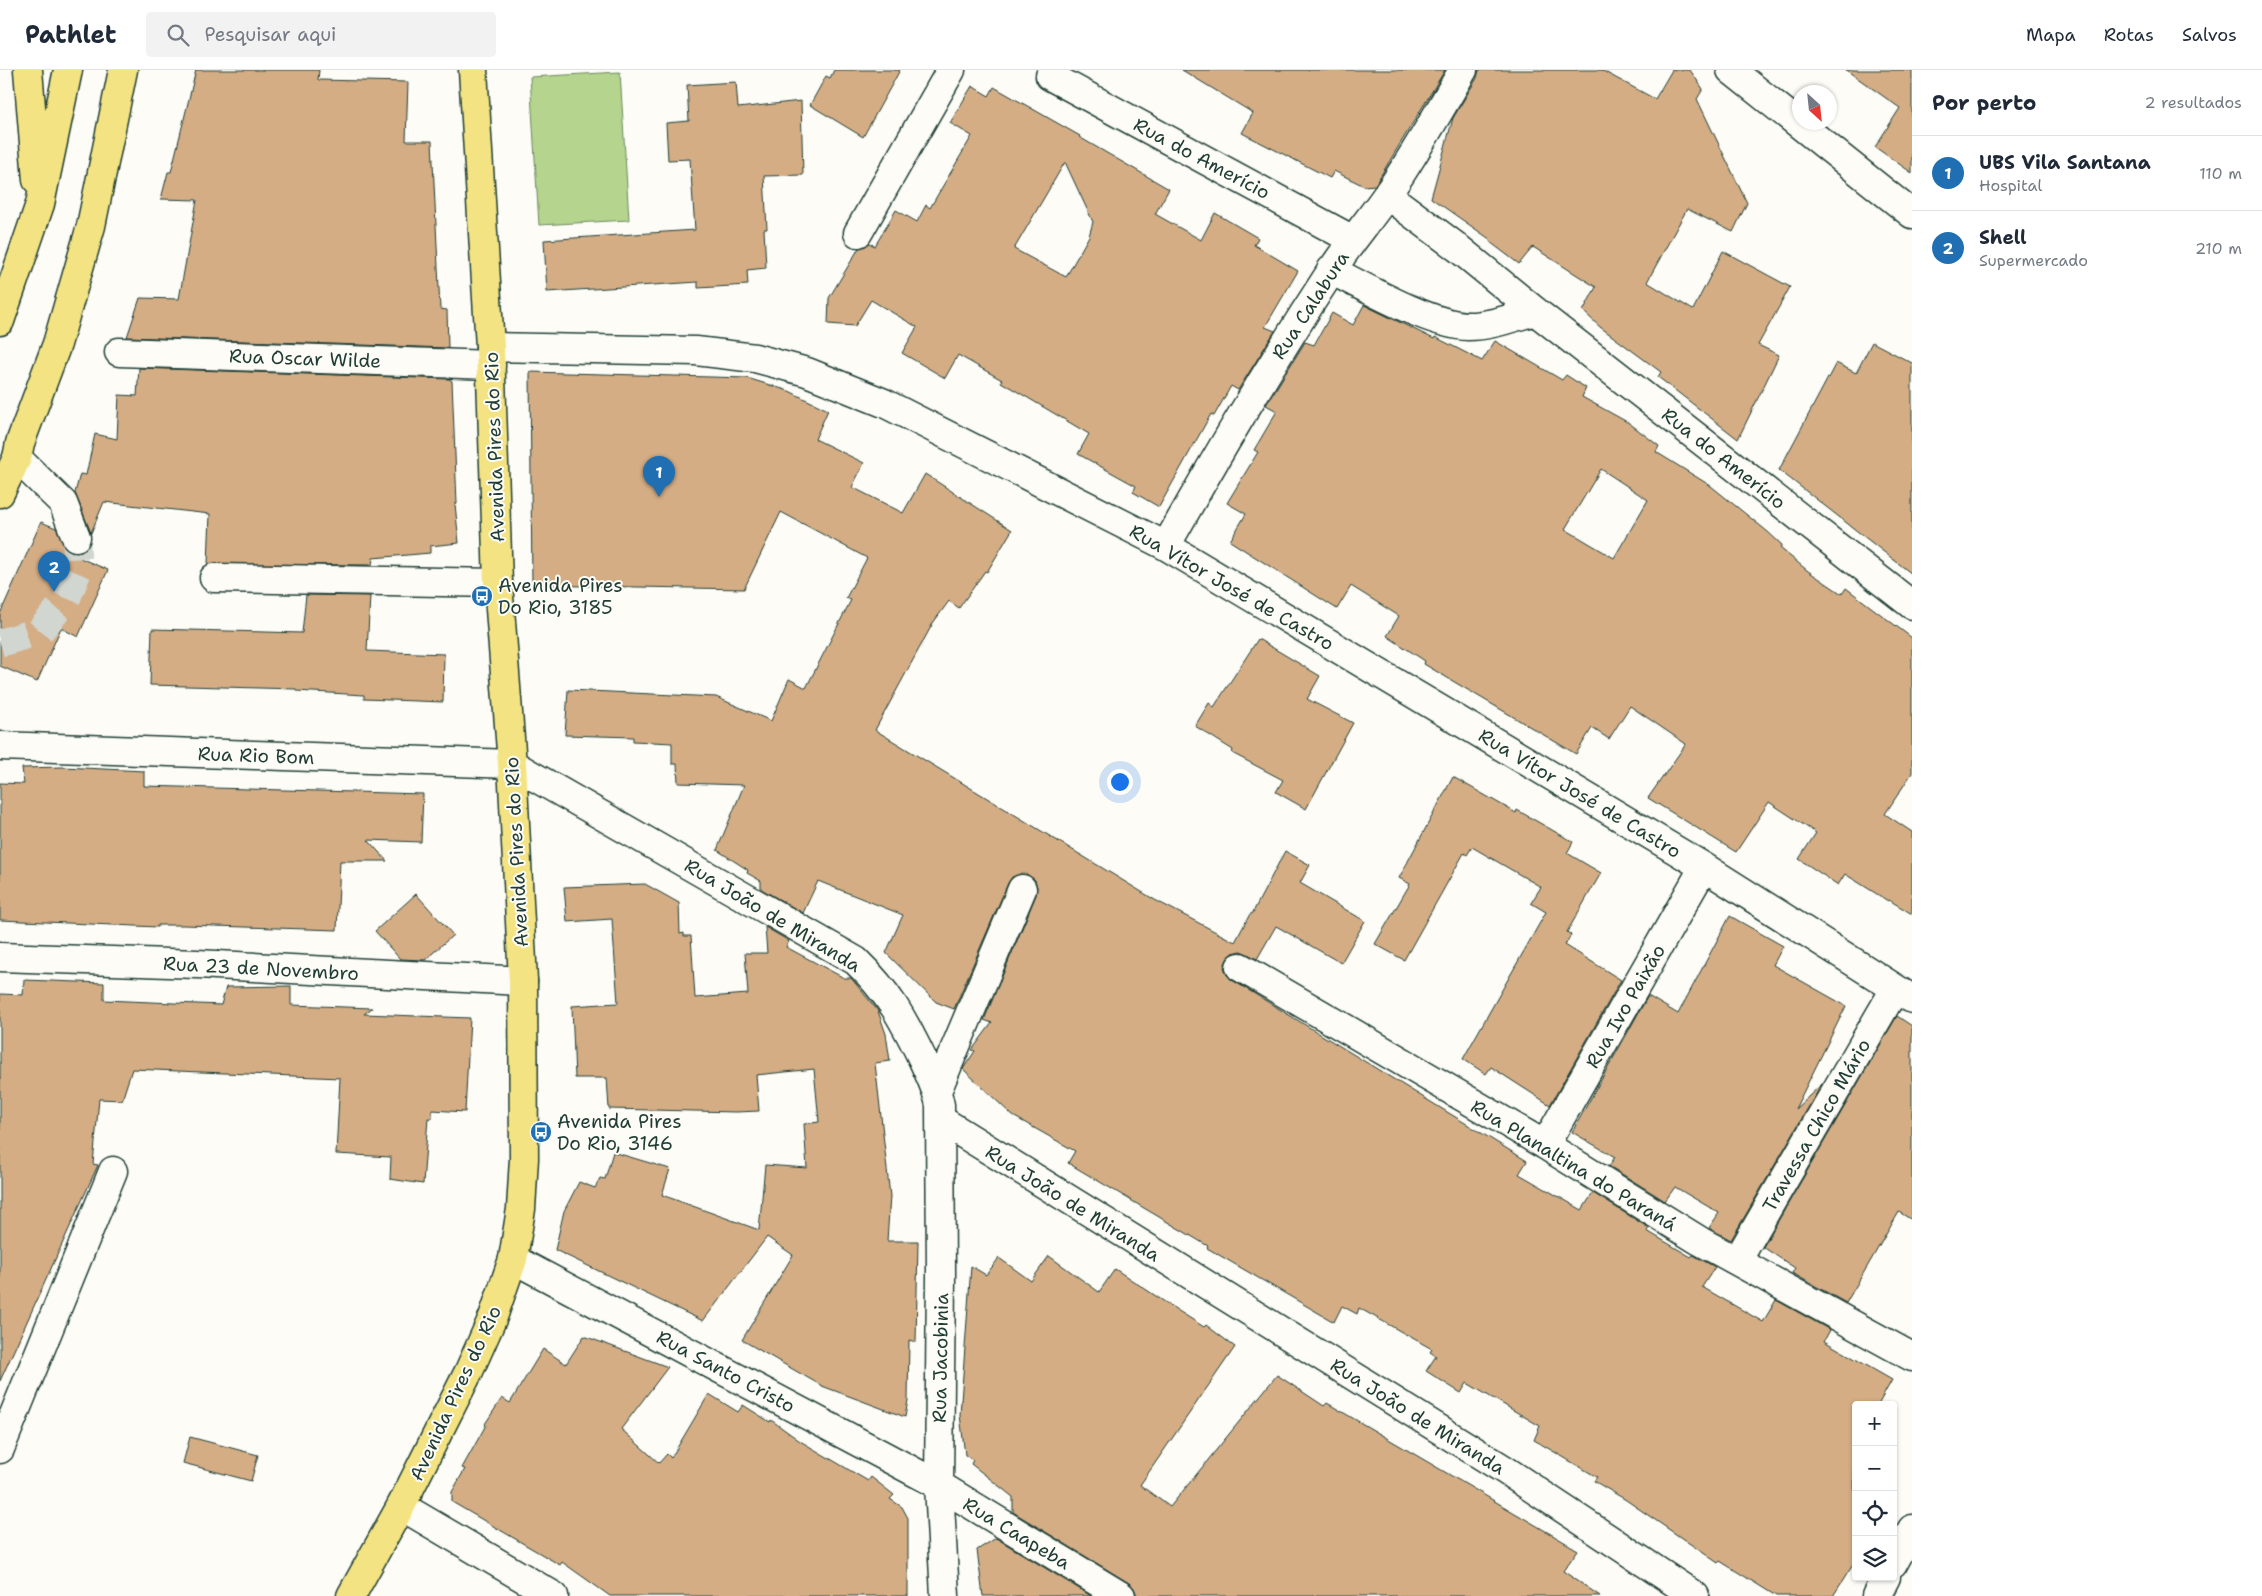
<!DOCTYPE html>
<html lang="pt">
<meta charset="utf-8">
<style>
body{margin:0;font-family:"Shantell Sans",sans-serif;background:#f2f2f3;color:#1f2937}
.controls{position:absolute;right:15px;bottom:15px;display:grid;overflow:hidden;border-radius:5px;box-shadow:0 1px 4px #0004}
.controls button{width:45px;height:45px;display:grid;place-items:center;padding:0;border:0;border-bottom:1px solid #e0e1e3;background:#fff;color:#1f2937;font:25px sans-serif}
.compass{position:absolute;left:1792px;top:15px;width:45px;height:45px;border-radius:50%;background:#fff;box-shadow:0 1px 4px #0004;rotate:153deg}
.you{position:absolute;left:1119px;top:711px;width:18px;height:18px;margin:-12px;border:4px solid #fff;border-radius:50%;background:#1a73e8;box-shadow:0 0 0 8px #1a73e833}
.badge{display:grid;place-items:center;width:32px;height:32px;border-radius:50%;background:#1f6fb2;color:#fff;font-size:16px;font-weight:700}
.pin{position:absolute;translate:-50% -41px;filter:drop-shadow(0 1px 2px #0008)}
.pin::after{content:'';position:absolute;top:26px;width:18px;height:15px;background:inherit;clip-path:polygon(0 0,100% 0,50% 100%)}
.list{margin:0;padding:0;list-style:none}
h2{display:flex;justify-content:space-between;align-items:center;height:65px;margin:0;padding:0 20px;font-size:21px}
h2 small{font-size:16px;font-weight:400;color:#747a83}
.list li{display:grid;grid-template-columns:32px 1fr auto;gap:15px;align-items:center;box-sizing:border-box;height:75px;padding:0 20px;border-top:1px solid #e0e1e3}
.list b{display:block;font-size:19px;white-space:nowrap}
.list p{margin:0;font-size:16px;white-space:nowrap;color:#747a83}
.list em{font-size:16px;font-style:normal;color:#747a83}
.icon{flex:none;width:28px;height:28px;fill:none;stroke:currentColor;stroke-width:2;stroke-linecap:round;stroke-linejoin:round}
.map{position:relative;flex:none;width:1912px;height:1526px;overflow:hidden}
header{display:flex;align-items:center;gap:30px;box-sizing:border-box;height:70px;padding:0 25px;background:#fff;border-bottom:1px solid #e0e1e3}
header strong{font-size:24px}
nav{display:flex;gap:28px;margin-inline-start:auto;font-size:18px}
.search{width:350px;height:45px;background:#f2f2f3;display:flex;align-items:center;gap:12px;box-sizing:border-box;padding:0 18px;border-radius:5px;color:#747a83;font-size:19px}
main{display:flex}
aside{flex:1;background:#fff}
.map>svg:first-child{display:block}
.green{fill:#b5d48d;stroke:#6a8860}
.building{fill:#d4ad85;stroke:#1f3d34;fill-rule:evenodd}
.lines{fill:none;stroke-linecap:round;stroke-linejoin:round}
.minor-tunnel{stroke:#d1d6d0;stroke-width:28;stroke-dasharray:28 14;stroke-linecap:butt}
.minor-casing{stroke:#1f3d34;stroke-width:31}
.major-casing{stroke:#1f3d34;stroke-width:31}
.minor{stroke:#fdfcf7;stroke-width:28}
.major{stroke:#f4e382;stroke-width:28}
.labels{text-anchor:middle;stroke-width:4;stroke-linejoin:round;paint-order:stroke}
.street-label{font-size:19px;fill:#1f3d34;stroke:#fdfcf7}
.poi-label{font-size:19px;fill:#1f3d34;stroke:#fdfcf7;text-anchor:start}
</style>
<header>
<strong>Pathlet</strong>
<div class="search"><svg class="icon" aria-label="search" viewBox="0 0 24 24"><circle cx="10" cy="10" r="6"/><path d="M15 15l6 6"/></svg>Pesquisar aqui</div>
<nav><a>Mapa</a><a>Rotas</a><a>Salvos</a></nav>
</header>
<main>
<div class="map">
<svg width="1912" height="1526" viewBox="0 0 1912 1526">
<rect width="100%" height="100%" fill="#fdfcf7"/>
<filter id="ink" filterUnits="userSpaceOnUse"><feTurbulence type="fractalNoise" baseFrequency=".02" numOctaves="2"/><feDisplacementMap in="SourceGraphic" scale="10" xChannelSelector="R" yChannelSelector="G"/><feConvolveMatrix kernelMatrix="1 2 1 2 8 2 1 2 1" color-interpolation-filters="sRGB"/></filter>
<g filter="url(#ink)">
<!-- green -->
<path class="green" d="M620,2L629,150L539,155L530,7Z"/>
<!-- building -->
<path class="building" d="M196,0H319L318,10L408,12L406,71H432L440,239L447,240L448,278L127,267L140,228L179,229L197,130L161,129L168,102H171Z
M834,0H900L863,67L810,35L826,6L830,8Z
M1182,0H1445L1375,115L1364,116L1334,101L1330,108L1242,63L1253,43Z
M1479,0H1601L1655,29L1672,0H1690L1703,19L1697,29L1747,133L1733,162L1687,139L1647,212L1693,240L1723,181L1790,217L1758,275L1779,285L1738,369L1658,307L1661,302L1600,257L1583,241L1596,217L1533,177L1519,194L1490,172L1491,170L1431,128L1453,48L1477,8Z
M1846,0H1912V103L1875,77L1900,38Z
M736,12L738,38L801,31L803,105L764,106L767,159H764L766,198L747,200L748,215L698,218V212L547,222L544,170L695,160L690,89L668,90L666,53L689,51L687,15Z
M972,16L989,26L994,17L1080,66L1079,67L1169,119L1155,144L1201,170L1215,143L1258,168L1254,175L1298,201L1265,257L1275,261L1238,320L1231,316L1214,346L1211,344L1159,437L1133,422L1136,416L1078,384L1089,364L1001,312L1002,310L958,285L945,308L902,283L917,257L871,230L855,256L828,254L829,228L859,178L869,173L875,176L896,140L917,152L926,135L930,138L972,66L950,53ZM1065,92L1093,152L1089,166L1066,207L1014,179Z
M1364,235L1434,269L1435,267L1482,291L1495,271L1562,310L1566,305L1586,318L1582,327L1629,353L1659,376L1656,382L1711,416L1768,462L1782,475L1780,478L1808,501L1842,524L1846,518L1912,568V703L1885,744L1912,762V844L1889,830L1888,831L1845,804L1838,815L1799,789L1816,763L1769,732L1736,782L1648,728L1686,674L1630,636L1609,669L1592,658L1576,684L1424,594L1425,591L1387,566L1399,546L1351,516L1337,539L1230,471L1246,444L1227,433L1258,382L1254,380L1277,341L1266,335L1305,272L1314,275L1332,243L1353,255ZM1601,399L1648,430L1614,488L1565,459Z
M1872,272L1912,293V504L1779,400L1836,293L1856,303Z
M139,298L449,309L452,311L457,434H455L459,473L430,476V483L373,488L372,495L208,494L210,444L104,432L91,463L75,423L80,404L86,405L95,364L117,369L119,325L137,326Z
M530,302L747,308L789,321L828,340L815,369L864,393L852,417L903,443L925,404L1012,460L987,502L985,501L959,538L949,531L933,553L875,660L1155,830L1235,872L1250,844H1252L1285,781L1310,795L1300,813L1365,851L1341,893L1276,856L1257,889L1241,881L1233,883L1227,889L1224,897L1227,905L1232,910L1527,1091L1519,1104L1582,1140L1593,1123L1649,1158L1647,1161L1691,1187L1693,1185L1715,1197L1702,1217L1763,1252L1776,1230L1830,1260L1824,1271L1892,1310L1878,1335H1856L1854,1393L1856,1490L1833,1526H1776L1720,1491L1718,1493L1626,1430L1594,1411L1597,1407L1534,1370L1540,1356L1467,1313L1461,1323L1426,1301L1436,1286L1430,1282L1432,1279L1359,1238L1357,1244L1342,1236L1334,1252L1207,1178L1208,1176L1068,1093L1075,1081L1013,1046L963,999L975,981L972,980L992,953L984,950L1036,825L1037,817L1035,810L1028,805L1020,804L1012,807L1008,813L954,939L936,932L886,883L903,845L818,811L803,843L761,819V811L747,803L748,800L717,780L744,715L678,713L677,694H672V673L633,671V667L565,665L568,620L716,627L771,651L789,609L806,618L851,530L846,528L867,488L781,442L744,519L532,515Z
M41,452L56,458L67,479L74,482L83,480L80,488L108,500L78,567L61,558L37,612L0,596V544Z
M306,525L370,526L367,581L444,584L443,632L364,629V625L296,621V619L150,615L152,559L302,563Z
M1258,569L1320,606L1307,629L1353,653L1306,739L1276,722L1283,710L1232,683L1233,680L1195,656L1209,633L1214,637Z
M63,697L144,701V716L423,724L421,772L368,770L387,791H340L337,860L184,855H158V857L0,850V713L24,714L22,698Z
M1453,707L1516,743L1517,740L1573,772L1567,783L1601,803L1567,862L1571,865L1565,875L1621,910L1550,1035L1491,997L1486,1004L1463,989L1546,842L1531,833L1541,817L1472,777L1467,785L1464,783L1404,890L1375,874L1410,814L1399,808Z
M645,814L679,833L680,864L684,863V866H691L695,928L748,924L745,883H767L765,857L789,871L786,877L844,908H851L878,941L886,964L890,991L875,993L890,1126L887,1171H918L916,1272L909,1270L908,1330L905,1347L822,1316L742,1270L793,1185L767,1167L703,1251L555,1180L564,1141L579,1112L595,1118L600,1108L605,1109L613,1082L670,1099L662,1125L759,1160L765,1095L807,1098L804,1054L819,1052L814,999L756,1005L759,1041L736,1042L609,1039L607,1008H575L572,936L618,933L612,849L567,852L564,817Z
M416,824L453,865L425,890L400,889L375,861Z
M1730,846L1783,876L1773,895L1846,936L1795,1039L1822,1014L1731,1170L1709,1158L1719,1143L1675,1117L1665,1131L1609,1096L1615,1087L1572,1062L1648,926L1678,944Z
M24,910L104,913V930L221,935L226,917L291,916V935L372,938L364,944L470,948L465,1042L432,1040V1049L428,1048L423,1114L390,1109L391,1087L336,1084L340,1008L132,999L122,1030L99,1029L93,1094L98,1095L0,1311V924L23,925Z
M1897,946L1912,956V1150L1899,1142L1846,1233L1792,1203L1795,1198L1763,1177Z
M1049,1186L1099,1222L1115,1199L1177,1240L1204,1257L1206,1255L1235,1277L1140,1415L1170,1437L1277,1305L1324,1336L1327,1333L1578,1480L1563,1501L1600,1526H1137L1134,1518L1129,1513L1013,1442V1427L971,1394L973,1390L965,1385L960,1345L971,1196L986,1205L999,1188L1031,1211Z
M584,1266L668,1297L621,1359L659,1393L667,1384L671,1388L709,1324L738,1342L743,1335L770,1352L771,1350L800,1371L868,1411L871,1407L894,1425L890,1429L902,1437L908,1448V1526H610L562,1492L560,1495L452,1432V1422L465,1399L462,1398L486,1355L485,1354L502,1328L510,1333L543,1279L566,1294Z
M190,1367L258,1385L251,1411L183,1393Z
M996,1468L1091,1526H983L977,1480Z"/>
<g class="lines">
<!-- minor-tunnel -->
<path class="minor-tunnel" d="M0,573L40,561L66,530L78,501L76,467"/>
<!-- minor casing -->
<g class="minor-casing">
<path id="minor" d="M1731,0L1912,144
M1050,6L1353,170
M1387,125L1458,178L1535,241L1912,535
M858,163L951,0
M1331,200C1366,218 1431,255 1468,256C1491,256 1514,247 1535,241
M490,277L696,281L755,288L807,302L884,333L1166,476L1704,797L1912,929
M119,282L491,295
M17,388L63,433L76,467
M1166,476C1218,383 1272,292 1330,203C1347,176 1368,152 1386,126C1414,86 1438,43 1463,0
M214,508L498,513
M0,676L512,694L856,891C889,923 902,947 922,988C929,1004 937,1018 940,1035L941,1205L939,1415L945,1526
M0,887L197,894L523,911
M1240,897L1545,1075L1700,1171L1912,1287
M937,1021L1022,819
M941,1050L1505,1400L1695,1526
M1545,1075L1704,797
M513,1189L939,1415L1121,1526
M1737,1191L1895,919
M0,1379L113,1101
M401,1436L554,1526
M1893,1494L1912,1459
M1876,1526L1886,1507"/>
</g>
<!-- major casing -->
<g class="major-casing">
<path id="major" d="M28,0L37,110
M0,251L40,134L68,0
M0,423L17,388L20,373L57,274L91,156L123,0
M351,1526L401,1436L469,1301L493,1247L513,1189L521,1139L524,1088L523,911L512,694L498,513L490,277L473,0"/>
</g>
<!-- minor -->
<use href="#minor" class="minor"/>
<!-- major -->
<use href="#major" class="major"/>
</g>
</g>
<!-- icons -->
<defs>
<g id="bus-disc" transform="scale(1.125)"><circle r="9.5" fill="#1f6fb2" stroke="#fdfcf7"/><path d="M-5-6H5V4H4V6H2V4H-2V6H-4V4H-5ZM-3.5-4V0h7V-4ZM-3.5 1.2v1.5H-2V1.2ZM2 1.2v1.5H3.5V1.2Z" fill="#fff"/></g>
</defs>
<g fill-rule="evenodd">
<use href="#bus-disc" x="482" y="526"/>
<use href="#bus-disc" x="541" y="1062"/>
</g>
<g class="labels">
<!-- street labels -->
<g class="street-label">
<text transform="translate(1202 88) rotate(28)" y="7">Rua do Amerício</text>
<text transform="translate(1310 235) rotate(-57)" y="7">Rua Calabura</text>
<text transform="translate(305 288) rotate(2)" y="7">Rua Oscar Wilde</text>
<text transform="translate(494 377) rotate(-92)" y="7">Avenida Pires do Rio</text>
<text transform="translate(1724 388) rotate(38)" y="7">Rua do Amerício</text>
<text transform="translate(1232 517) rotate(30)" y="7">Rua Vítor José de Castro</text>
<text transform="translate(256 685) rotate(2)" y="7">Rua Rio Bom</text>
<text transform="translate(1580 723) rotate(31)" y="7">Rua Vítor José de Castro</text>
<text transform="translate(516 782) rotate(-93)" y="7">Avenida Pires do Rio</text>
<text transform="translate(773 845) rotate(31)" y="7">Rua João de Miranda</text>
<text transform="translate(261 898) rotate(3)" y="7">Rua 23 de Novembro</text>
<text transform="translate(1625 936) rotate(-60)" y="7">Rua Ivo Paixão</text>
<text transform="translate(1816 1055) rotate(-60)" y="7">Travessa Chico Mário</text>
<text transform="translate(1574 1095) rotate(31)" y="7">Rua Planaltina do Paraná</text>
<text transform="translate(1073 1133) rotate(32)" y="7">Rua João de Miranda</text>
<text transform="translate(940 1288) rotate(-89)" y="7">Rua Jacobinia</text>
<text transform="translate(726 1301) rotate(28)" y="7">Rua Santo Cristo</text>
<text transform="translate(455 1323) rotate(-65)" y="7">Avenida Pires do Rio</text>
<text transform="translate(1418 1346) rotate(32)" y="7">Rua João de Miranda</text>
<text transform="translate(1017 1463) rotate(31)" y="7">Rua Caapeba</text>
</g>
<!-- poi labels -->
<g class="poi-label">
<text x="498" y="522">Avenida Pires<tspan x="498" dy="22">Do Rio, 3185</tspan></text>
<text x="557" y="1058">Avenida Pires<tspan x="557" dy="22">Do Rio, 3146</tspan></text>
</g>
</g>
</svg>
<div class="controls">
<button>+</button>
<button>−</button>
<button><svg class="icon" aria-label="locate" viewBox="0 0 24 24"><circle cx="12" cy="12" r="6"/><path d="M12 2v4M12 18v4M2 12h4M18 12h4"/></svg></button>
<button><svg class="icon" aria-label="layers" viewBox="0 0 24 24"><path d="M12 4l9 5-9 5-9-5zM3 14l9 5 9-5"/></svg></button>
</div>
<svg class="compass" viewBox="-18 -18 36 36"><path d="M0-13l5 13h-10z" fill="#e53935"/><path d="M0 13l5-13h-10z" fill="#747a83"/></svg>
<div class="you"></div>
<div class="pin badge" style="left:659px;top:427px">1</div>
<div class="pin badge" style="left:54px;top:522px">2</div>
</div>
<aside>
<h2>Por perto<small>2 resultados</small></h2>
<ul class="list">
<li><span class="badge">1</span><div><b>UBS Vila Santana</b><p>Hospital</p></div><em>110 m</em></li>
<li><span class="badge">2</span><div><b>Shell</b><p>Supermercado</p></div><em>210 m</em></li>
</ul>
</aside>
</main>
